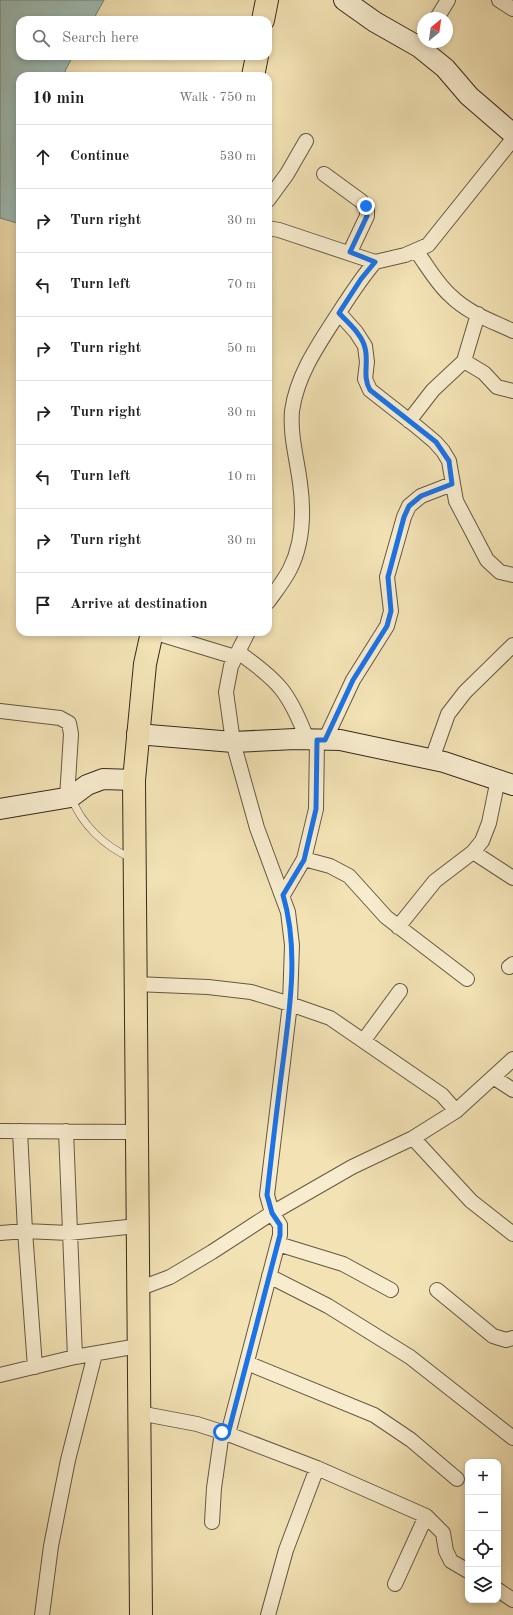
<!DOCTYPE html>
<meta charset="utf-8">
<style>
body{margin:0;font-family:"Old Standard TT",serif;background:#f2f2f2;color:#222}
.controls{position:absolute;right:12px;bottom:12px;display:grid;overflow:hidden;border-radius:8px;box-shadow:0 2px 6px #0003}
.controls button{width:36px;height:36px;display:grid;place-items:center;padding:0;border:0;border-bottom:1px solid #e0e0e0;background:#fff;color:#222;font:20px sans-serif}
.compass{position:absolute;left:417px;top:12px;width:36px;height:36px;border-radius:50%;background:#fff;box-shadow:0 2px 6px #0003;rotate:29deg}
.stop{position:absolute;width:12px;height:12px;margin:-9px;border:3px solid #1a73e8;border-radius:50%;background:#fff}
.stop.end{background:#1a73e8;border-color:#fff;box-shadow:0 1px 4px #0008}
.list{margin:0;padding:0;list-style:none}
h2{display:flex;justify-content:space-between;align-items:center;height:52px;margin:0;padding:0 16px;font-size:17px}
h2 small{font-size:13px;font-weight:400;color:#767676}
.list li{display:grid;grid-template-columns:26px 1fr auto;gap:12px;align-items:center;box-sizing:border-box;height:64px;padding:0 16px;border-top:1px solid #e0e0e0}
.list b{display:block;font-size:15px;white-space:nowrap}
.list em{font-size:13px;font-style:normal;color:#767676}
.icon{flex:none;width:22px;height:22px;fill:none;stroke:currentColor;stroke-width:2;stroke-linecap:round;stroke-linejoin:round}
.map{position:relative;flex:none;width:513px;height:1615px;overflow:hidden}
.search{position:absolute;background:#fff;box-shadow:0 2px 6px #0003;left:16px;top:16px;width:256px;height:44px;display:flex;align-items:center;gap:10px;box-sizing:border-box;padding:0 14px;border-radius:12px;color:#767676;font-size:15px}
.panel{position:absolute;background:#fff;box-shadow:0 2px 6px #0003;left:16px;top:72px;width:256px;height:564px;border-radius:12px}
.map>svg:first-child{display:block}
.water{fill:#9dbcb5;stroke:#748279}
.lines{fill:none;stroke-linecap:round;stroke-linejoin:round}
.lane-casing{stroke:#655844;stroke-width:8}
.street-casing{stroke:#655844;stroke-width:16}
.secondary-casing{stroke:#362a1e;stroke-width:22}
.highway-casing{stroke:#362a1e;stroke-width:24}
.lane{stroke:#f7ecce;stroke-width:7}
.street{stroke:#f7ecce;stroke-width:14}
.secondary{stroke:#f7ecce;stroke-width:20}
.highway{stroke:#f2e2b4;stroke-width:22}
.route{stroke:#1a73e8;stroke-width:5}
</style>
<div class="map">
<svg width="513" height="1615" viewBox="0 0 513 1615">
<rect width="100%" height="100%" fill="#f2e2b4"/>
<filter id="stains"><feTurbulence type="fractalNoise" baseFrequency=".005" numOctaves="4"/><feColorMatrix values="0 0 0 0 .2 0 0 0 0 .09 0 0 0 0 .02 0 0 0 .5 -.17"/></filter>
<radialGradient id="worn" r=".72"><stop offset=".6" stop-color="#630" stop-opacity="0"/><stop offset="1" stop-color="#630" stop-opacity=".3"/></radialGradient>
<!-- water -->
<path class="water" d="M0,0H104L93,20H20V56H73L65,71L67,76H20V224L0,218Z"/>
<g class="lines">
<!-- lane casing -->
<g class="lane-casing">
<path id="lane" d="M71,797C82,825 104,846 131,858"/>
</g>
<!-- street casing -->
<g class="street-casing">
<path id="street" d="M499,0L513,9
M437,18L448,0
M324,174L361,201L367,209V216L350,252
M268,200L287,174L306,141
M268,228L279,230L375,262C362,277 351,294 340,311C320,342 297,374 292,411C290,436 297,459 300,483C304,512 303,543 290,569C284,581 275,592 268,602
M417,252C428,267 437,284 451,296C468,313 492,321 513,331
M375,262L405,255L428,245L513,139
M339,313L356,332L365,346L367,362L365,379L370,390L416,426L435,442L443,451L449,461L456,501L487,560L500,572L513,575
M464,361L484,373L497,387L513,391
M409,421L433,390L464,361L478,314
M153,632L235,657
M238,652C279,681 289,692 307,739
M0,711L60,718L69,723L71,734L67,798
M325,740L353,680L387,626L391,611L387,577L404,517L409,506L421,496L452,484
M432,759L448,714L465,692L513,645
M473,852L513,878
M304,859L330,866L349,876L386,917L467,979
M283,895L304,859L316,809L317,740
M398,927L435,881L473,852L482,841L489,823L498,779
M509,967L513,964
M135,984L208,987L251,992L290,1004L330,1018L442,1095L456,1111
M364,1040L400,991
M493,1077L513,1090
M0,1131L136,1132
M20,1131L25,1231L35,1367
M66,1131L75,1357
M413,1138L471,1201L513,1234
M0,1233L25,1231L69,1233L137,1226
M278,1244L343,1264L391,1290
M269,1276L328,1306L410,1357L513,1438
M138,1289L170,1277L212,1252L272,1213L352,1167L413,1138L456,1111L513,1059
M437,1290L493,1336L506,1340L513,1338
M247,1363L374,1415L411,1440L457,1479
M0,1375L75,1357L138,1346
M139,1413L197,1424L228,1434L317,1468L426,1516L443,1533L446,1551L451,1561L468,1571
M228,1434L280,1235V1225L272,1213L267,1195L290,1004L292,945L288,912L257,828L233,742L226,692L231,666L248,632
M212,1522L214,1488L222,1432
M395,1584L426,1516
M498,1590L513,1600
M42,1615L51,1546L68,1460L95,1354
M268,1615L286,1550L317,1468"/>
</g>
<!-- secondary casing -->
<g class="secondary-casing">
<path id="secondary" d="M344,0L375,22L419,47L445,68L469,96L513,134
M137,734L233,742L295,739L340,740L444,762L513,785
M0,809L71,797L87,785L103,779L134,780"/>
</g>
<!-- highway casing -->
<g class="highway-casing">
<path id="highway" d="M263,20L267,0
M253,76L257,56
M141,1615L134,780L145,664L152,632"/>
</g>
<!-- lane -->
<use href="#lane" class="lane"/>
<!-- street -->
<use href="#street" class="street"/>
<!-- secondary -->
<use href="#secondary" class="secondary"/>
<!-- highway -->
<use href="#highway" class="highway"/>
</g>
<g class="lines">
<!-- route -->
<path class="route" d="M222,1432L228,1434L280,1235V1225L272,1213L267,1195C272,1151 277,1106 283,1062C290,1007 299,949 283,895L304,860L316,809L317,740H325L353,680L387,626L391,611L388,577L404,517L409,506L421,496L452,484L449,461L436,442L370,390C362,377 369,362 365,348C362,334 348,323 339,313L361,279L375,262L350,252L367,216L366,206"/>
</g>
<rect width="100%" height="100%" filter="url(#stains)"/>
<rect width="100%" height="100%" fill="url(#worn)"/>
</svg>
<div class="controls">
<button>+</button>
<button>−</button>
<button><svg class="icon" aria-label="locate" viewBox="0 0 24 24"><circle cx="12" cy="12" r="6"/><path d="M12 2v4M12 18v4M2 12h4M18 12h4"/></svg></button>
<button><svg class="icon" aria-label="layers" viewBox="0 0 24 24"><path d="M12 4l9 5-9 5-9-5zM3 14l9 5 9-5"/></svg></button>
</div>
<svg class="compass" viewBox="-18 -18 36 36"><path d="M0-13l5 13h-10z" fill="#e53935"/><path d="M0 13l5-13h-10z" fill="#767676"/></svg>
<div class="stop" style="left:222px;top:1432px"></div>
<div class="stop end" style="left:366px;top:206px"></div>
<div class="search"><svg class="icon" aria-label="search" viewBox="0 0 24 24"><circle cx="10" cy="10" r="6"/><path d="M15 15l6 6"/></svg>Search here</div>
<section class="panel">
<h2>10 min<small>Walk · 750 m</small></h2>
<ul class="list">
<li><svg class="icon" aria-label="ahead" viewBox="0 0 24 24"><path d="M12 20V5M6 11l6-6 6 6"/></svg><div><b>Continue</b></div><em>530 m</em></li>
<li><svg class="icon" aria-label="right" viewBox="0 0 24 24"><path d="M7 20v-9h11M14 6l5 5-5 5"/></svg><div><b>Turn right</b></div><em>30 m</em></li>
<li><svg class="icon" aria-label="left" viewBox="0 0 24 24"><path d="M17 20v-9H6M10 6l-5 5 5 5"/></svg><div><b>Turn left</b></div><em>70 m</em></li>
<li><svg class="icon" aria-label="right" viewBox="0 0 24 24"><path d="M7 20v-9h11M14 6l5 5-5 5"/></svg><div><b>Turn right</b></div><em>50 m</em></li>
<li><svg class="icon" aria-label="right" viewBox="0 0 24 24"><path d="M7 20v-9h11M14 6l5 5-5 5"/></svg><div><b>Turn right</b></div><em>30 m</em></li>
<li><svg class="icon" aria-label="left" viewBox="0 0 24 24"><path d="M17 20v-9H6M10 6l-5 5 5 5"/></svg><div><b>Turn left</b></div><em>10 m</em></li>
<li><svg class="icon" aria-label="right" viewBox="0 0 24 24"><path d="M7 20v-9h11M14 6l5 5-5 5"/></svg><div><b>Turn right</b></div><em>30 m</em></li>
<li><svg class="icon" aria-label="arrive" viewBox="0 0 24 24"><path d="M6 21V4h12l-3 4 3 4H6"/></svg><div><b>Arrive at destination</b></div></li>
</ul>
</section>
</div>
